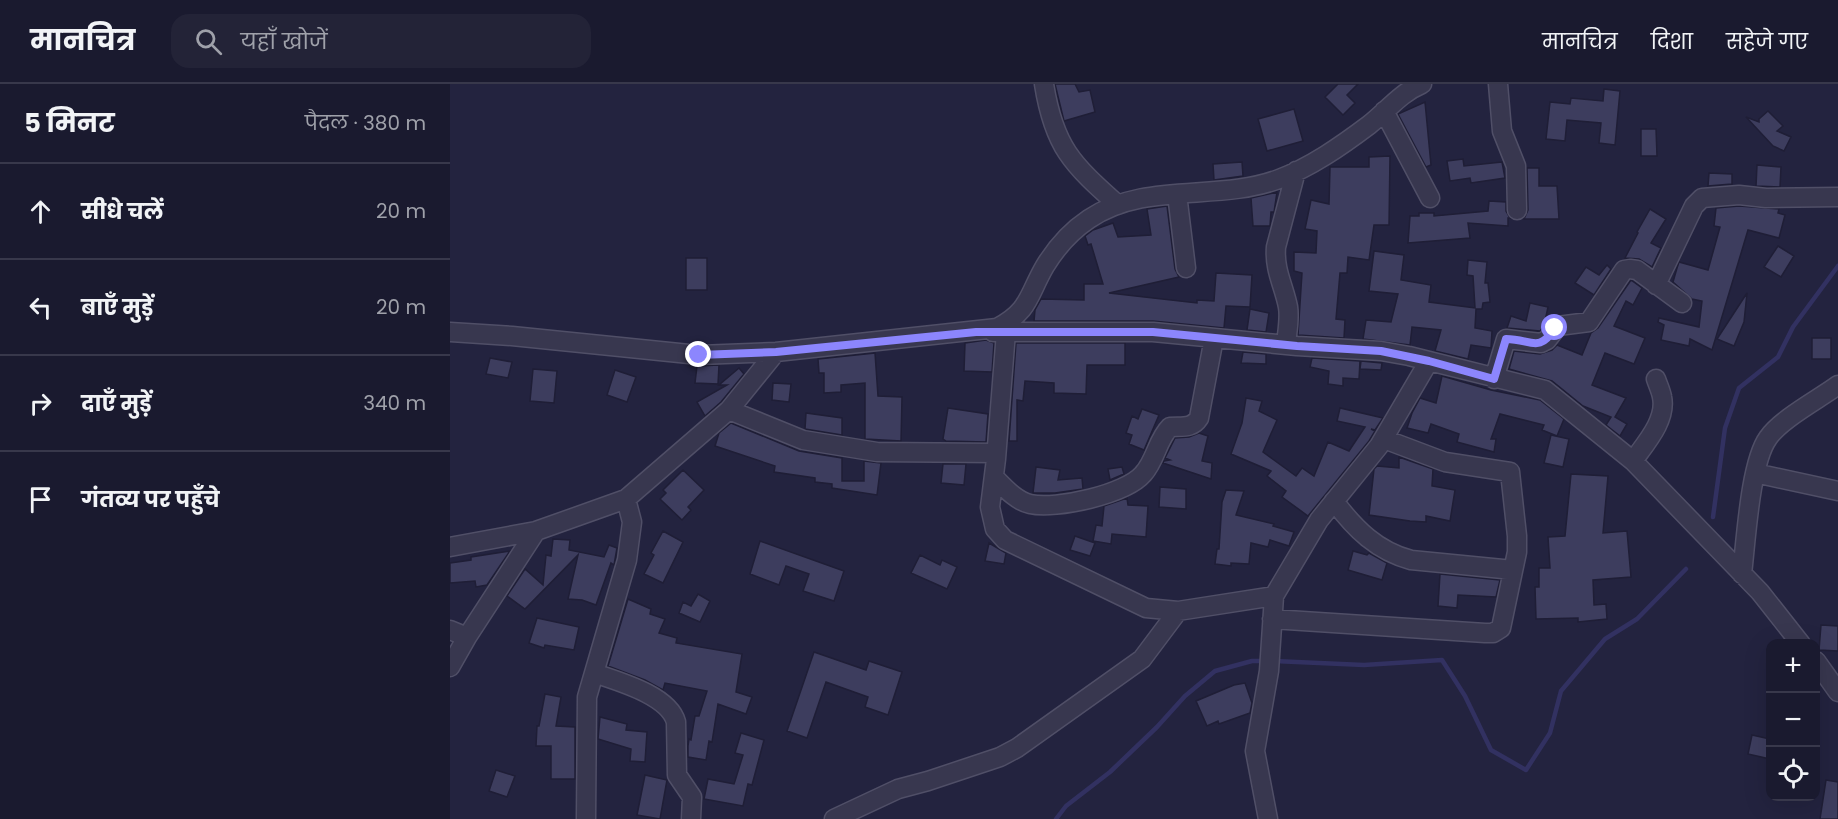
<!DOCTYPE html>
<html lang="hi">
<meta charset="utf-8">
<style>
body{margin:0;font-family:Poppins,"Noto Sans Devanagari",sans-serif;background:#232337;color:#f1f3f6}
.controls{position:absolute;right:18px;bottom:18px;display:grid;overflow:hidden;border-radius:12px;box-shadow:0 6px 24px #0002}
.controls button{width:54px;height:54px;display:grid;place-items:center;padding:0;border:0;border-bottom:2px solid #38384b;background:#1a1a2f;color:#f1f3f6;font:30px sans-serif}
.stop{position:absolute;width:18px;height:18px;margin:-14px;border:4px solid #8c86fd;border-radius:50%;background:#fff}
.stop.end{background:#8c86fd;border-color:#fff;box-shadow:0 2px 6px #0008}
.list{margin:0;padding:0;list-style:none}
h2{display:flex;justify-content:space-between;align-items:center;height:78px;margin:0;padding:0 24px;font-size:26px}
h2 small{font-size:20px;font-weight:400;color:#9fa1aa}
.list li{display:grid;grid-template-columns:39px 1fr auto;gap:18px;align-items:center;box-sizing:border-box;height:96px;padding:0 24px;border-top:2px solid #38384b}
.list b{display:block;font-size:22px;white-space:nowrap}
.list em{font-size:20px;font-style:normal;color:#9fa1aa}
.icon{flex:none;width:33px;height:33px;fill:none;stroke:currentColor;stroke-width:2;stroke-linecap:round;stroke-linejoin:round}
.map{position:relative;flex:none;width:1388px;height:735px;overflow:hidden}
header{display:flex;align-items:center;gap:36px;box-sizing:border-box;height:84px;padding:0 30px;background:#1a1a2f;border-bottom:2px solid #38384b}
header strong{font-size:28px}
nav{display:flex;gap:33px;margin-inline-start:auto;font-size:21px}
.search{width:420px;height:54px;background:#232337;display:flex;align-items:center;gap:15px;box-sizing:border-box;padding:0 21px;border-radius:18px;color:#9fa1aa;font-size:22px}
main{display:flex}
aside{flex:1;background:#1a1a2f}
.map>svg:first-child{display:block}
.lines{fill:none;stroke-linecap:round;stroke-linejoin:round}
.stream{stroke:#323161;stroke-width:4.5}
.building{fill:#3d3d5e;stroke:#1f1e36;stroke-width:1.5}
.minor-casing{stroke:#504f67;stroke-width:21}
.minor{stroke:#38374f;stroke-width:18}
.route{stroke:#8c86fd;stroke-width:8}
</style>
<header>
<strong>मानचित्र</strong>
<div class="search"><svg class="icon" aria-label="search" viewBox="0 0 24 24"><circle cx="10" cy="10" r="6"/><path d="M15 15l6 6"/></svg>यहाँ खोजें</div>
<nav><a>मानचित्र</a><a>दिशा</a><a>सहेजे गए</a></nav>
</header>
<main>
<aside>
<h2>5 मिनट<small>पैदल · 380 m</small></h2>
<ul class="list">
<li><svg class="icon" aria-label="ahead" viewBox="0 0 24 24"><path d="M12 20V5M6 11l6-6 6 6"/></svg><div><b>सीधे चलें</b></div><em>20 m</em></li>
<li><svg class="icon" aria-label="left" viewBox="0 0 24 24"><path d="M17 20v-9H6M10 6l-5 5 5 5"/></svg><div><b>बाएँ मुड़ें</b></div><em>20 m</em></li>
<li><svg class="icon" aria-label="right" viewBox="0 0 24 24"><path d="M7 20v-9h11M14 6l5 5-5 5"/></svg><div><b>दाएँ मुड़ें</b></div><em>340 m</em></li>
<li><svg class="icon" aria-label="arrive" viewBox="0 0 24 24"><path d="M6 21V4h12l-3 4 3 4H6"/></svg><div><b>गंतव्य पर पहुँचे</b></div></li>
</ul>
</aside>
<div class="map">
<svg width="1388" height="735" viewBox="0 0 1388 735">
<rect width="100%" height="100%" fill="#23233f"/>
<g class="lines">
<!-- stream -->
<path class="stream" d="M1263,433L1275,344L1289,304L1328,273L1343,243L1388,182
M824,577L914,581L992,576L1015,612L1041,666L1076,686L1100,649L1111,607L1155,555L1187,535L1236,485
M606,735L616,722L660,688L707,643L735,612L765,587L802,577H816"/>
</g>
<!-- building -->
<path class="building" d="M605,0H625L629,8L640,6L645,28L614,37Z
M888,0H908L897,11L905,19L893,31L875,13Z
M1154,5L1170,7L1165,61L1149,59L1151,39L1117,36L1115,57L1096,55L1100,18L1120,20L1121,14L1153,17Z
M975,18L981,81L976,83L948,30Z
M844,25L853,57L817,67L808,35Z
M1318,27L1333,42L1327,47L1341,53L1334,67L1323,62L1296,33L1309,38V35Z
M1191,45H1206L1207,72H1191Z
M940,72L939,141H924L919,176L898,173L897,189H890L886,235L895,236L894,254L848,251L852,189L844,187V168L866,169L867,147L855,145L861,116L879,120L880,83H919V73Z
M1013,75L1014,82L1052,78L1055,94L1021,99L1020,94L1000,97L997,77Z
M792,78L793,92L764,96L763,80Z
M1307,81L1331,83L1330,103L1306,102Z
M1077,84H1089V102H1107L1109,135H1074L1078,126Z
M1259,89L1282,90V100L1258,102Z
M827,108L824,128H821L820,142H803L801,114Z
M1039,117L1056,118V127L1060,134H1058V142L1018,139L1020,154L958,159L960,132H969V129H984V132L1038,127Z
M717,122L725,185L729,193L659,209L747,219V216L764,217L766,189L802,191L800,223L776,222L774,244L703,237H584L585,226L591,215L634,216V200H653L641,160L638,161L635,152L643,146L663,139L668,153L701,151L697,125Z
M1289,122L1329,125L1328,129L1335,131L1329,154L1298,146L1262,266L1240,255L1239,262L1211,256L1214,241L1208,238L1209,234L1249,243L1252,217L1242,215L1223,198L1227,184L1229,178L1258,186L1270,143L1264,142L1266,124Z
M1200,125L1216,135L1201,159L1211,164L1202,183L1189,175L1175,174L1188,149L1187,148Z
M1328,162L1344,172L1331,193L1314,183Z
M924,167L954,171L951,196L981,201L979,218L1025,224L1023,192L1017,191L1018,176L1037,178L1035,199H1038L1040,218L1033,219L1032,225H1026L1025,244L1042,247L1041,264L1021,261L1018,275L985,267L991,246L962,243L960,261L913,255L916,236L941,238L948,210L919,207Z
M236,174H257V206H236Z
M1157,181L1161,185L1144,211L1125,199L1136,183L1149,191Z
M1181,196L1192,204L1183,221L1176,217L1164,242L1195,254L1184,280L1155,269L1142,301L1176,314L1165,333L1177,340L1170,352L1156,341L1161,333L1133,322L1102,297L1059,285L1064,267L1090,270L1102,266L1107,261L1132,271L1141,249L1148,244Z
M1297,209L1294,238L1284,262L1267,255Z
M1080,219L1098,223L1094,242L1090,247L1057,244L1061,232L1076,237Z
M800,225L819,229L816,248L797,246Z
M1362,254H1381V275H1362Z
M536,256L544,259L542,288L514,287L515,259Z
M566,259H675V281H637L636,310L604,309V299L575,297L573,317L567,316V357H559Z
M793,268L816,270V280L791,279Z
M425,269L428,312L452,313L451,357L415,355V299L391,301V308L374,309V289H369L368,275Z
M40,274L62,278L58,294L36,290Z
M862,274L910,277L909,295L893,294V302L878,300L879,287L860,283Z
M911,277L932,279L931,286L910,285Z
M269,281L268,300L245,299L247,282Z
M289,284L294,290L271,318L255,332L247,318L277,301H269Z
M83,285L107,287L104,319L80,317Z
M165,286L186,293L177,318L157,311Z
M992,292L1041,306L1090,316L1114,335L1107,352L1092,346L1094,341L1050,330L1041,355H1046L1044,368L1007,358L1009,350L981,340L978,349L957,344L962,329L970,314L986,319Z
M323,299L341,300L339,318L322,316Z
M796,314L812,317L809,327L827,336L813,368L846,392L852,384L864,392L878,358L899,367L915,343L887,337L890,324L933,334L925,346L921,345L925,347L919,357L858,432L832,413L836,407L817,392L821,387L781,370L792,339Z
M498,324L538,330L536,358L496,357L493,355Z
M692,325L709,331L694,366L679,360L682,351L676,349L682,332L688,335Z
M356,329L392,334V351L355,345Z
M281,339L349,367L392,374V397H414V377L431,379L427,411L382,404V400L365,398V394L324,388L325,382L265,362L269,349Z
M749,349L758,352L752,377L762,379L761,395L713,379L714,377L720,376L715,374L725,354L739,353Z
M1101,351L1119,355L1113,383L1094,379Z
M949,373L983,385L982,402L1005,406L1000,437L976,432V438L960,437L919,431L924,385L927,382L949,384Z
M493,380H516L514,401L491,399Z
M586,383L610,386L608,396L632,394L633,405L605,409H583Z
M672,383L674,390L660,396L658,385Z
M233,386L254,406L238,423L241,426L232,436L210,415L216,409L213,406Z
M1121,390L1158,392L1153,449L1177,447L1181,493L1143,496L1144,521L1156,520L1157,535L1128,538V534L1086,535L1085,503H1089V484H1100L1098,453L1115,452Z
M710,403L736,405V425L709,423Z
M776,406L794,407L786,431L824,440L823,442L844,448L839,462L820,456L818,463L801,459L799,480L781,479V482L765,480L767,465H769L772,418Z
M677,414L678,421L698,422L696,453L662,450L661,460L643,457L646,441L652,442L654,422Z
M213,447L233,458L213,499L194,490L204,471L201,469Z
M625,452L645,459L640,472L620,466Z
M103,455L120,456L119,466L154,473L159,461L167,464L164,481L161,479L146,521L132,516L118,515L128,471L75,525L57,512L75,485L93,501L96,471L101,472Z
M310,457L394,487L384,517L353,507L359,490L336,482L329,501L300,490Z
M539,459L556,469L554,480L535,477Z
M60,467L37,501L26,503L25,497L0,499V479L21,476V473Z
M903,467L917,471L919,469L937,479L932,496L898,486Z
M470,471L490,481L492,476L507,483L497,505L461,489Z
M990,490L1050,496L1046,513L1008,511L1007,524L988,522Z
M248,510L260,517L250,538L229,529L233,518L241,522Z
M178,515L201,525L200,530L215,535L209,549L227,554L226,559L292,570L286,608L302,613L296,630L268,620L262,658L259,657L256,676L238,673V662L239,655L241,656L245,632H249L257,607L215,599L213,606L195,596L158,582Z
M87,534L129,543L124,566L95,561L94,564L79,559Z
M1371,541L1388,542V567L1369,566Z
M364,568L416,586L419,577L452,588L438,631L415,623L418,613L376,598L357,654L337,647Z
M795,599L802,619L800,629L769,640L768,637L757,642L746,617L784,601Z
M95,610L111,613L106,642L125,643V695H101V662H86L87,642H89Z
M150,633L177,640L176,646L197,648L195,678L180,677L181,665L148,655Z
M291,649L314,656L302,701L298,700L293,722L254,715L258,695L284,700L285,697L293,671L285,669Z
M1302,651L1320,655V675L1298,670Z
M46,686L65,692L57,713L39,707Z
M195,691L217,696L210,735L187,731Z
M1376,696L1388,698V735H1370Z"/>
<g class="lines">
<!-- minor casing -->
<g class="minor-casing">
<path id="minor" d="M594,0C604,63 622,80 668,121
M1048,0L1052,47L1066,82L1067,126
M934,27L980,114
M727,110L736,184
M1206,201L1244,122L1252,114L1289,111L1316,114L1388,113
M0,248L62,252L249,271L326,268L547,244C580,227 578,211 595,182C606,164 621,147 639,135C695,97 768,118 829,95C861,83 891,62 919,41C937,27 950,9 972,0
M543,248H703L847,262L931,267L959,272L1095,306L1183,377L1310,508L1351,560
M556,248L546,375L540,423L545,445L555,456L696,524L728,527L824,512
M836,260C837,249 840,235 838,223C834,202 824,186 826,163L846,87
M1044,295L1056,255L1091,259L1097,256L1108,242L1139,238L1174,186L1180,185L1187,186L1232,219
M279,326L353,356L427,368L546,369
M1183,377C1195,360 1217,336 1212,313C1211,307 1208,301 1206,295
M1305,389L1388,407
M544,393C554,403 566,417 580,420C606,426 676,410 693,390C706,376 707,356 720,343C732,342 742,345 749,334L764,254
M884,417C905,445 927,467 961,476L1063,486
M0,463L86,447L176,415L279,326L326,268
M1292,490C1296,457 1300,379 1318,354C1331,335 1369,315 1388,301
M822,535L1035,549H1043L1051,544L1067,468V452L1060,388L995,378L934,355
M0,546L17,553
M1366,577L1388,608
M0,583L17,553L86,447
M144,589C167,597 219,611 226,638L227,691L242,713L241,735
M136,735L137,613L177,476L182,438L176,415
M384,735L448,705L478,697L550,673L567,664L692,575L728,527
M818,735L805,667L819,587L824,512L869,436L929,362L979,277"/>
</g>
<!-- minor -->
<use href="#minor" class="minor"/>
</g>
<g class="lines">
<!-- route -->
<path class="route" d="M249,271L326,268L526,248H703L847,262L931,267L979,277L1044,295L1056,255C1082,255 1088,270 1105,244"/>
</g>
</svg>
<div class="controls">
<button>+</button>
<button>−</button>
<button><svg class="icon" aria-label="locate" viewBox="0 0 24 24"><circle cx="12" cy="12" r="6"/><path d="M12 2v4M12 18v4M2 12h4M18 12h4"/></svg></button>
</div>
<div class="stop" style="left:1105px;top:244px"></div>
<div class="stop end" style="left:249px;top:271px"></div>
</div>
</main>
